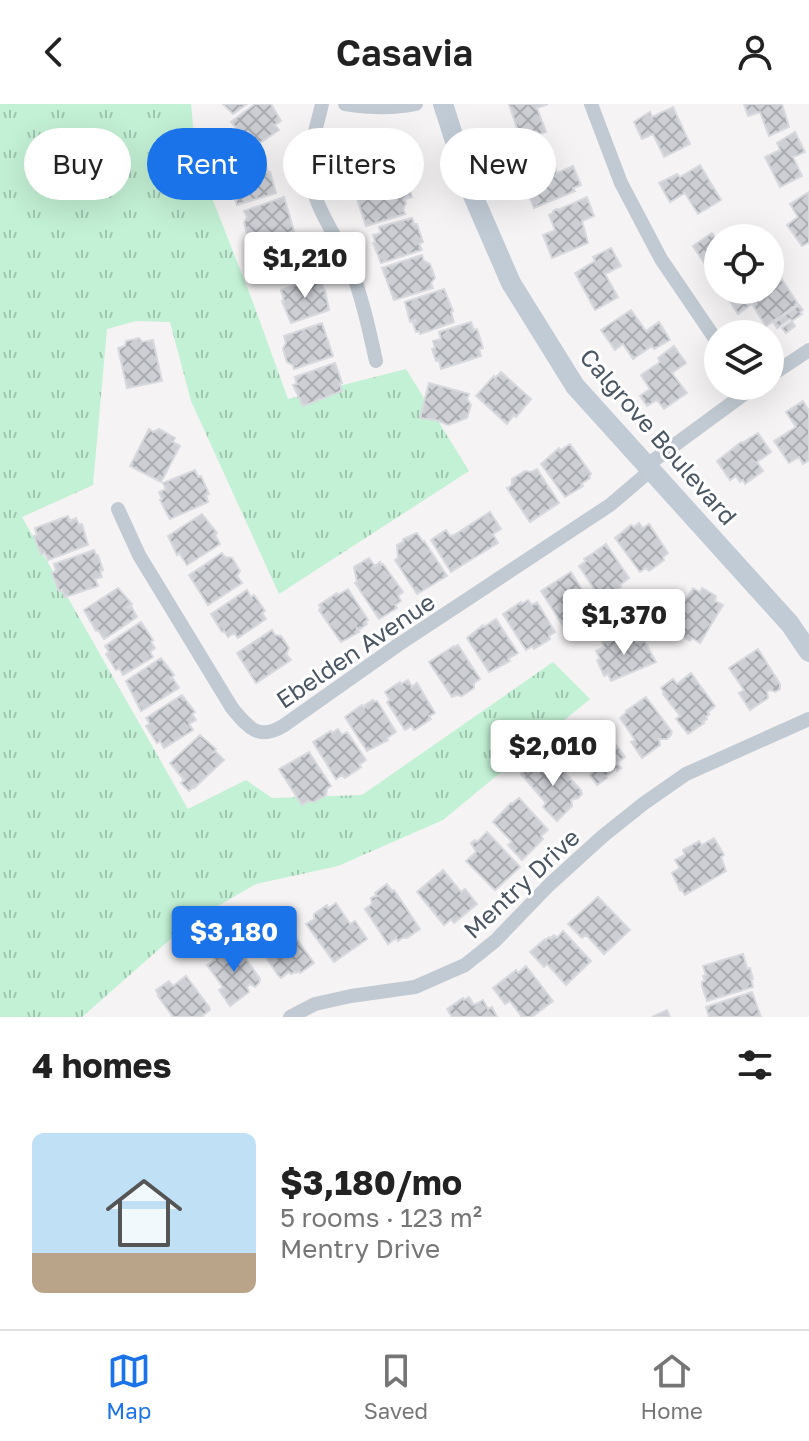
<!DOCTYPE html>
<meta charset="utf-8">
<style>
body{margin:0;font-family:"Golos Text",sans-serif;background:#f2f2f2;color:#222;height:100vh;display:flex;flex-direction:column;font-size:30px;white-space:nowrap}
*{box-sizing:border-box;margin:0}
p{font-size:26px;color:#767676}
.icon{flex:none;width:44px;height:44px;fill:none;stroke:currentColor;stroke-width:2;stroke-linecap:round;stroke-linejoin:round}
.map{position:relative;height:913px;overflow:hidden}
.panel{display:flex;flex-direction:column;background:#fff;flex:1}
.panel>*{flex:none}
.top-card{position:absolute;left:24px;top:24px;width:762px;height:72px;display:flex;gap:16px}
.fabs{position:absolute;left:704px;top:120px;display:grid;gap:16px}
.fabs a{display:grid;place-items:center;width:80px;height:80px;border-radius:50%;background:#fff;box-shadow:0 8px 32px #0002;font-size:40px}
.price{position:absolute;translate:-50% -68px;padding:0 18px;border-radius:8px;background:#fff;color:#222;font-size:26px;line-height:52px;filter:drop-shadow(0 2px 4px #0008)}
.price::after{content:'';position:absolute;left:50%;top:48px;width:24px;height:18px;margin-left:-12px;background:inherit;clip-path:polygon(0 0,100% 0,50% 100%)}
.price.active{background:#1a73e8;color:#fff}
ul{padding:0;list-style:none}
li{display:flex;align-items:center;gap:24px;height:200px;padding:0 32px}
li+li{border-top:2px solid #e0e0e0}
li span{display:grid;place-items:center;flex:none;width:224px;height:160px;border-radius:12px;color:#555}
li>.icon{margin-inline-start:auto}
span .icon{width:96px;height:96px;fill:#fffc;stroke-width:1}
li b{font-size:34px}
h2{display:flex;justify-content:space-between;align-items:center;height:96px;padding:0 32px;font-size:34px}
.chip{padding:0 28px;border-radius:36px;background:#fff;box-shadow:0 8px 32px #0002;font-size:28px;line-height:72px}
.chip.active{background:#1a73e8;color:#fff}
header{display:flex;justify-content:space-between;align-items:center;height:104px;padding:0 32px;background:#fff;font-size:36px;font-weight:600}
.menu{display:flex;justify-content:space-around;align-items:center;height:112px;border-top:2px solid #e0e0e0;background:#fff;font-size:22px;color:#767676}
.menu a{display:grid;justify-items:center;gap:4px}
.menu .active{color:#1a73e8}
.map>svg:first-child{display:block}
.grass{fill:url(#grass-tufts)}
.building{fill:url(#building-cross-hatch);stroke:#d7d9de;stroke-width:2}
.lines{fill:none;stroke-linecap:round;stroke-linejoin:round}
.street{stroke:#c1cad2;stroke-width:14}
.secondary{stroke:#c1cbd6;stroke-width:20}
.labels{text-anchor:middle;dominant-baseline:central;stroke-width:6;stroke-linejoin:round;paint-order:stroke}
.street-label{font-size:24px;fill:#4a5661;stroke:#fff}
</style>
<header><svg class="icon" aria-label="back" viewBox="0 0 24 24"><path d="M15 5l-7 7 7 7"/></svg>Casavia<svg class="icon" aria-label="person" viewBox="0 0 24 24"><circle cx="12" cy="8" r="4"/><path d="M4 21q1-7 8-7t8 7"/></svg></header>
<div class="map">
<svg width="809" height="913" viewBox="0 0 809 913">
<defs>
<pattern id="grass-tufts" width="24" height="20" patternUnits="userSpaceOnUse" patternTransform="scale(2)"><rect width="24" height="20" fill="#c3f1d5"/><path d="M3 7l-1-3M5 7V3M7 7l1-3M15 17l-1-3M17 17v-4M19 17l1-3" fill="none" stroke="#a0c6b0"/></pattern>
<pattern id="building-cross-hatch" width="8" height="8" patternUnits="userSpaceOnUse" patternTransform="scale(2)"><rect width="8" height="8" fill="#cdcfd5"/><path d="M0 0l8 8M0 8l8-8" fill="none" stroke="#a8abb0"/></pattern>
</defs>
<rect width="100%" height="100%" fill="#f5f3f3"/>
<path class="grass" d="M0 0H191L196 53 254 201 288 295 406 265 469 367 279 490 191 297 170 218 136 217 107 225 93 381 22 413 188 705 246 676 272 694 362 691 553 558 590 595 443 716 338 762 256 780 190 818 82 913H0Z"/>
<path class="building" d="M223 0H247L233 10Z
M255 0H271L281 17 275 21 279 26 251 45 246 40 244 42 233 27 236 24 231 18Z
M509 0H548L537 4 546 28 516 38 512 26 517 24Z
M744 0H782L789 23 769 32 760 8 748 12Z
M673 3 690 40 664 53 653 30 642 35 634 18 650 8 652 13Z
M795 28 805 48 793 53 802 72 780 83 765 53 780 46 777 39Z
M376 41 379 51H382L388 74 349 86 341 67 343 66 339 53Z
M534 41 537 49 547 45 557 69 573 62 581 81 573 84 575 87 534 104 515 58 523 55 519 47Z
M261 57 262 59 265 58 268 68 266 69 270 68 276 89 237 101 234 93 232 94 227 80 230 79 226 68Z
M700 61 721 96 698 110 685 89 670 98 659 79 677 70 680 73Z
M394 77 396 83 403 88 410 86 412 93 405 95 406 99 403 105 405 110 366 122 355 89Z
M809 88V138L802 142 787 121 798 113 790 100Z
M284 93 294 127 255 140 254 136 248 133 244 119 247 113 244 107Z
M587 93 594 112 582 117 588 139 552 154 543 131 555 126 549 111 553 109V107L557 105 558 106Z
M412 114 414 120H417L423 138 419 140 422 146 381 159 373 139 375 138 373 131 381 129 379 123Z
M712 129 718 137V180L693 142Z
M296 135 298 141 304 139 306 146 309 145 315 165 275 179 272 172 268 173 262 155 265 154 263 147Z
M611 144 621 162 605 170 618 193 595 206 575 169 595 157 593 153Z
M422 151 424 157 430 160 435 174 431 179 433 184 394 196 382 164Z
M779 171 798 200 766 222 752 200 738 210 727 193 734 186H770V178Z
M319 173 324 185 320 187 325 186 329 206 291 219 282 197H284L281 186Z
M444 185 453 207 451 208 454 218 420 230 419 227 416 228 413 219 416 218 415 216 410 218 405 198Z
M799 201 803 206 800 208 802 210 792 217 795 222 786 229 782 224 792 217 790 215 777 224 774 219Z
M631 206 646 227 659 218 670 236 654 245 652 242 633 255 623 240 615 246 601 226Z
M471 218 474 226 477 225 483 244 479 245 481 252 441 265 439 256 436 257 432 245 435 244 433 237 441 235 439 228Z
M322 219 333 252 294 265 293 261 287 258 283 245 286 239 284 232Z
M139 234 142 238 153 236 162 277 127 284 118 244 125 242 126 237Z
M674 242 686 259 672 269 687 289 664 305 657 296 647 302 640 292 650 285 641 271 660 258 658 254Z
M335 259 342 279 340 280 342 287 303 302 293 281 297 280 295 273Z
M501 268 531 295 516 313 514 311 507 320 476 292 494 272 495 274Z
M429 279 469 290 467 295 471 301 467 314 448 321 436 316 420 314Z
M803 297 809 307V356L803 360 799 353 789 359 774 337 796 323 786 308Z
M149 325 153 328 159 325 175 334 173 338 180 342 161 378 130 362Z
M758 329 771 348 757 358 763 367 745 380 743 376 740 378 736 372 730 376 717 357 741 338 742 339Z
M570 340 591 370 589 372 590 374 581 380 583 382 565 393 541 360 559 344 561 346Z
M537 365 559 399 530 418 507 384 512 381V375L525 367 531 368Z
M195 366 198 373 201 372 209 390 206 391 208 398 170 415 160 396 162 395 159 388 166 385 163 379Z
M490 408 501 425 493 430 498 439 451 468 431 436 446 426 450 432 454 431Z
M202 410 217 429 215 431 220 440 187 461 179 449 177 451 168 432Z
M68 412 70 417 76 414 79 421 82 420 88 441 48 456 45 449 41 450 34 432 37 431 35 424Z
M639 419 643 424 649 420 668 449 663 453 664 456 649 467 646 464 640 468 615 434 631 421 634 423Z
M417 429 423 438 424 437 447 472 417 490 395 456 398 454 397 441 404 437 403 435Z
M606 440 629 474 620 481 621 483 601 495 579 462 586 457 584 455 595 448 599 452 596 447Z
M94 446 96 451H98L103 466 100 467 102 473 95 475 98 482 65 493 62 486 59 487 52 469 56 467 54 460Z
M222 449 225 453 232 454 240 467 237 472 242 479 208 501 189 471Z
M369 454 375 462 380 458 381 461 383 460 403 488 398 492 401 497 395 501 397 504 379 515 355 479 357 478 354 463Z
M571 468 592 502 585 507 586 513 574 521 568 519 563 522 541 487Z
M118 484 132 500 127 504 131 502 137 513 104 535 98 526 96 527 84 506Z
M693 484 700 488 702 484 716 492 715 497 723 501 700 539 692 534 690 537 663 521 671 508 676 511Z
M348 485 368 516 365 518 367 520 359 526 356 523 359 528 341 538 319 506 321 504 319 501 337 489 338 491Z
M247 486 251 493 254 491 265 507 262 509 266 515 238 534 234 529 228 533 224 527 222 528 211 510Z
M528 496 532 501 537 498 555 528 549 532 550 535 534 545 532 542 526 546 503 510 521 498 522 500Z
M496 515 518 549 508 555 510 557 489 568 467 534 483 521 484 523Z
M141 518 153 536 151 538 155 544 150 548 153 553 123 571 119 564 116 566 106 550 109 548 105 542Z
M272 526 275 531 281 532 289 544 286 550 291 556 256 579 237 549Z
M632 530 636 539 644 536 656 558 611 577 608 570 604 572 597 556 600 555 596 547 604 543 602 538 619 531 621 535Z
M458 541 480 575 474 579V584L462 592 456 591 452 593 429 558 454 542 455 543Z
M758 545 780 580V585L775 588 770 586 767 588 768 594 750 606 739 589 744 586 729 564Z
M161 554 174 571 170 575 172 573 179 584 141 607 126 577Z
M691 569 715 602 708 608 709 610 706 613 707 615 703 618 704 619 688 630 676 615 680 612 663 590 664 589 661 584 673 575 677 580Z
M408 576 412 583 417 579 435 609 429 612 431 615 414 626 412 622 405 626 387 598 390 596 385 588 400 578 401 580Z
M182 591 195 608 192 610 196 616 189 620 193 626 164 644 160 637 157 639 146 622 150 620 146 614Z
M646 593 672 628 671 631 667 635H659L660 641 642 654 631 638 635 636 620 614 627 608 626 607Z
M373 596 374 598 377 597 396 628 387 634 388 636 367 647 345 613 362 601 364 604 365 601Z
M601 620 625 653 617 659 621 664 617 667 616 665 606 672 607 674 597 681 590 671 593 668 573 641Z
M338 625 342 631 347 628 366 656 359 661 361 663 345 674 342 671 336 675 313 638 331 627 332 629Z
M200 631 216 645 212 650 215 647 224 656 194 684 193 683 189 687 181 679 184 676 170 659Z
M309 648 331 682 327 684 326 691 314 698 308 697 302 701 279 665Z
M553 656 581 686 582 690 578 694 571 696 572 702 557 717 543 703 546 699 521 670 531 661 539 668Z
M519 694 548 726 541 732 543 735 522 756 508 741 512 738 493 718 511 699 512 700Z
M487 728 520 763 495 786 466 757 476 748 471 739 475 736 477 738Z
M714 734 724 751 721 753 726 767 685 791 681 785 680 786 672 769 680 764 675 756 685 751 683 746 699 737 702 741Z
M443 766 461 788 465 785 477 800 454 819 451 815 444 821 417 788Z
M387 780 392 787 394 786 420 825 407 834H402L398 837 396 834 388 840 365 805 372 800 371 794 375 792H377L375 789Z
M598 793 630 826 604 850 586 831 582 834 568 820Z
M336 799 350 820 355 817 367 835 334 858 306 820 314 815V810L327 801 329 804Z
M262 818 269 828 278 821 280 824 286 820 314 859 300 869 299 867 296 869 295 868 291 870 289 868 281 874 278 871 257 840 261 838 252 825Z
M563 827 591 857 566 881 547 860 544 863 530 848 545 835 546 836 549 833 551 834 554 831 557 834Z
M236 840 260 875 259 879 255 883 250 880 247 883 249 888 230 902 219 886 223 883 207 861 215 856 214 854Z
M743 850 747 864H750L753 875H751L753 883 707 897 702 882V878L705 877 703 872 706 871 703 862Z
M526 862 553 897 532 913H522L510 897 505 900 493 884 516 866 518 869Z
M186 872 209 903 210 906 202 912 203 913H173L158 892H159L156 886 169 877 173 882Z
M752 888 761 913H709L706 903Z
M469 893 474 901 483 896 488 905 492 903 497 913H452L447 905 463 894 464 896Z
M667 906 670 913H652Z"/>
<g class="lines">
<path class="street" d="M322 0C317 22 309 44 310 66 311 100 337 132 350 162 362 193 369 225 376 257
M345 0C370 4 392 5 416 0
M591 0 621 79 661 155 718 239
M770 272 809 246
M646 362 755 282
M118 405 139 451 232 604C248 623 258 637 283 622L398 541 610 401 651 366
M290 913 315 900 351 892 415 883 465 861 495 837 549 781 603 732 643 700 686 670 809 615"/>
<path class="secondary" d="M443 0 471 87 511 179 575 282 790 520 809 548"/>
</g>
<g class="labels">
<g class="street-label">
<text transform="translate(659 332) rotate(49)">Calgrove Boulevard</text>
<text transform="translate(355 546) rotate(-34)">Ebelden Avenue</text>
<text transform="translate(521 779) rotate(-43)">Mentry Drive</text>
</g>
</g>
</svg>
<div class="fabs">
<a><svg class="icon" aria-label="locate" viewBox="0 0 24 24"><circle cx="12" cy="12" r="6"/><path d="M12 2v4M12 18v4M2 12h4M18 12h4"/></svg></a>
<a><svg class="icon" aria-label="layers" viewBox="0 0 24 24"><path d="M12 4l9 5-9 5-9-5zM3 14l9 5 9-5"/></svg></a>
</div>
<b class="price" style="left:305px;top:196px">$1,210</b>
<b class="price" style="left:624px;top:553px">$1,370</b>
<b class="price" style="left:553px;top:684px">$2,010</b>
<b class="price active" style="left:234px;top:870px">$3,180</b>
<div class="top-card">
<a class="chip">Buy</a>
<a class="chip active">Rent</a>
<a class="chip">Filters</a>
<a class="chip">New</a>
</div>
</div>
<section class="panel">
<h2>4 homes<svg class="icon" aria-label="filters" viewBox="0 0 24 24"><path d="M4 7h16M4 17h16"/><circle cx="9" cy="7" r="2"/><circle cx="15" cy="17" r="2"/></svg></h2>
<ul>
<li><span style="background:linear-gradient(#bfe0f5 75%,#b9a48a 0)"><svg class="icon" aria-label="home" viewBox="0 0 24 24"><path d="M3 11l9-7 9 7M6 9v11h12V9"/></svg></span><div><b>$3,180/mo</b><p>5 rooms · 123 m²</p><p>Mentry Drive</p></div></li>
</ul>
</section>
<nav class="menu">
<a class="active"><svg class="icon" aria-label="map" viewBox="0 0 24 24"><path d="M3 6l6-2 6 2 6-2v14l-6 2-6-2-6 2zM9 4v14M15 6v14"/></svg>Map</a>
<a><svg class="icon" aria-label="saved" viewBox="0 0 24 24"><path d="M7 4h10v16l-5-4-5 4z"/></svg>Saved</a>
<a><svg class="icon" aria-label="home" viewBox="0 0 24 24"><path d="M3 11l9-7 9 7M6 9v11h12V9"/></svg>Home</a>
</nav>
